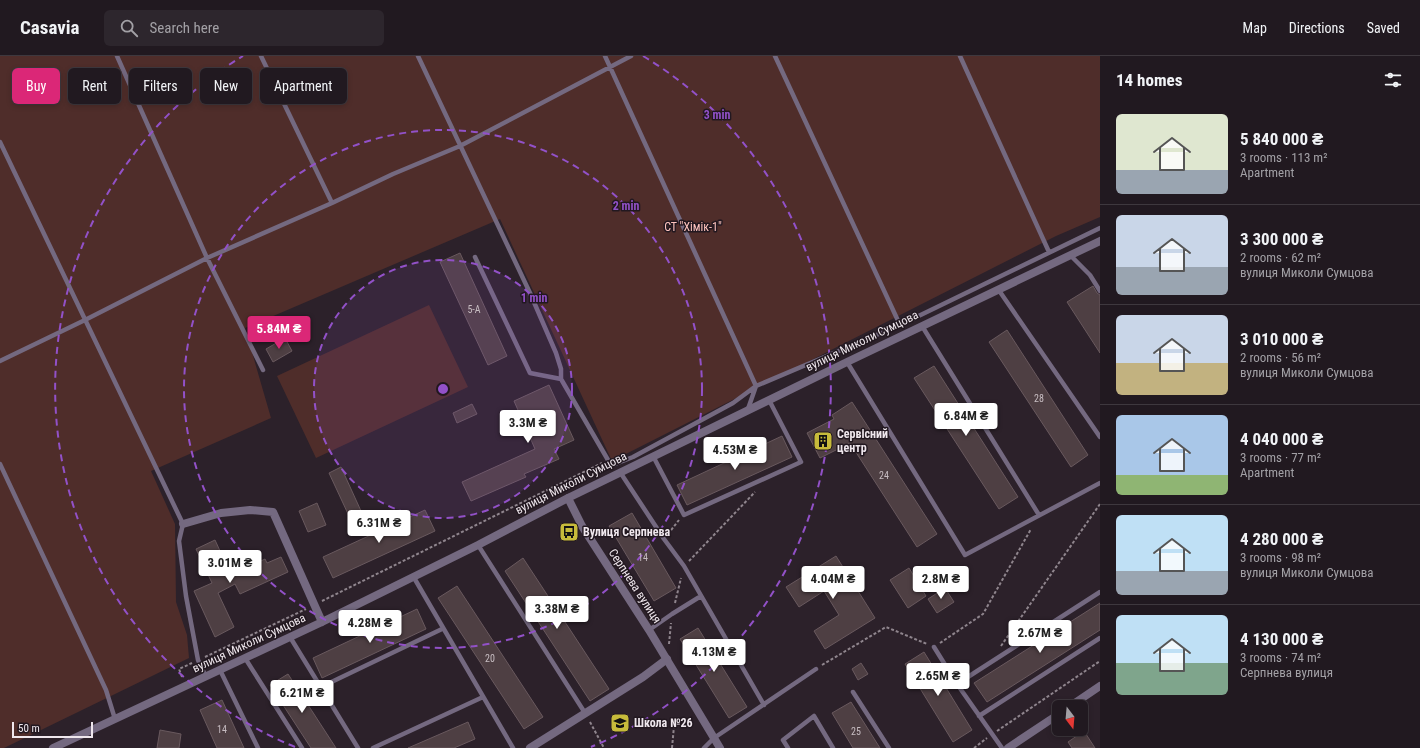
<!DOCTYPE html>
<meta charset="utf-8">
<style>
body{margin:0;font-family:"Roboto Condensed",sans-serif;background:#2d262d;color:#f1f3f6;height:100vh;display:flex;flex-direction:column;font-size:15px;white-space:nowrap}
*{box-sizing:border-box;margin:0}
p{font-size:13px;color:#a2a0a5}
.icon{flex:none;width:22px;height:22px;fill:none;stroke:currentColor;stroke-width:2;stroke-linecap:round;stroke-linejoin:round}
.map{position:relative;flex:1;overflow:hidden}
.details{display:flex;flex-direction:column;background:#211920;width:320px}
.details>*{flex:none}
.hud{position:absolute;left:12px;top:12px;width:380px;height:36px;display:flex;gap:8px}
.needle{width:26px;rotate:164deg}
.controls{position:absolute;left:1052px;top:644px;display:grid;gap:8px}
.controls a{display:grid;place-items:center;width:36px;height:36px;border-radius:6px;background:#211920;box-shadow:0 2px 6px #0003,0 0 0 1px #3e383e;font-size:20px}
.scale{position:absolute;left:12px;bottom:10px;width:81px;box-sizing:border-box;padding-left:4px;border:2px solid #efe7ed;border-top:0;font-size:11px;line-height:14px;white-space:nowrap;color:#efe7ed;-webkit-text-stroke:3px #221820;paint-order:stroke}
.price{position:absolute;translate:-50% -34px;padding:0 9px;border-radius:4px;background:#fff;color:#222;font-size:13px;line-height:26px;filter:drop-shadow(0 1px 2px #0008)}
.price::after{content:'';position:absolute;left:50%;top:24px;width:12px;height:9px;margin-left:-6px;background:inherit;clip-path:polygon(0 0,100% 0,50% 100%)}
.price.current{background:#db2777;color:#fff}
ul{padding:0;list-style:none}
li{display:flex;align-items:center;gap:12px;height:100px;padding:0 16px}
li+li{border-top:1px solid #3e383e}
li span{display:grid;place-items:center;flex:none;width:112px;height:80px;border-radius:6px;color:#555}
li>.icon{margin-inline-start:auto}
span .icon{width:48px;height:48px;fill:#fffc;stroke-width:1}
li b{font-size:17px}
h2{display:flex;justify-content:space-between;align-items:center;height:48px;padding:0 16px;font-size:17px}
.tag{padding:0 14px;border-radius:6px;background:#211920;box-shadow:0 2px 6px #0003,0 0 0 1px #3e383e;font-size:14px;line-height:36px}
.tag.current{background:#db2777;color:#fff}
header{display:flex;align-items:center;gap:24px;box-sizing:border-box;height:56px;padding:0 20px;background:#211920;border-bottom:1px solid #3e383e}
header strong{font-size:19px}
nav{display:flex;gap:22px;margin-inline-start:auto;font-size:14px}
.search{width:280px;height:36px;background:#2d262d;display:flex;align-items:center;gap:10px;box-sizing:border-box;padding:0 14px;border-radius:6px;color:#a2a0a5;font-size:15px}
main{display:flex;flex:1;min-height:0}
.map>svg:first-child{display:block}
.green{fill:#4f2d2a}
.building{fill:#4e3f43;stroke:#69595e}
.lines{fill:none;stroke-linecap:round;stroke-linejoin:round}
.path{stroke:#8f858d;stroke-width:2;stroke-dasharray:3 2;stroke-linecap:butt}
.service{stroke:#746980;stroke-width:4.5}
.minor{stroke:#746980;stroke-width:8}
.tertiary{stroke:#746980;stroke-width:8}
.ring{fill:none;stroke:#9251c8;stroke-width:2;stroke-dasharray:7 5}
.labels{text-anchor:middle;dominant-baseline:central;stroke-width:3;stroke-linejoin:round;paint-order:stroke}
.number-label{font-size:10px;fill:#c7bdc2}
.park-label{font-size:12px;fill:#fec4bf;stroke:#221820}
.street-label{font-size:12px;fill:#efe7ed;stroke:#221820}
.poi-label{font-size:12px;font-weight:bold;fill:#efe7ed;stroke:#221820;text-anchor:start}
.centre{fill:#9251c8;stroke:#221820;stroke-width:2}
.ring-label{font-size:12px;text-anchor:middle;font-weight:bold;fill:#9251c8;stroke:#221820;stroke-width:3;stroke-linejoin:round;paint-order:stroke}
</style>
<header>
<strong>Casavia</strong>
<div class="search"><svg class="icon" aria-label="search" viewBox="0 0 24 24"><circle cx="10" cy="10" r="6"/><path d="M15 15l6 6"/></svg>Search here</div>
<nav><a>Map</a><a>Directions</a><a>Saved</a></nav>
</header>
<main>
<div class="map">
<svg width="1100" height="692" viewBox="0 0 1100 692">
<rect width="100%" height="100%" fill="#2c212a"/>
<path class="green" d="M0 0H1100V161L1056 180 612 405 500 163 245 272 271 362 151 415 175 468 176 546 187 579 189 602 4 692H0Z
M429 249 468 331 316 402 277 320Z"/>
<path class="building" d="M460 197 507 300 488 309 440 206Z
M1093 230 1097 237 1100 239V297L1067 246Z
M1007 274 1088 399 1071 411 989 286Z
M285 282 292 295 273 306 266 293Z
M934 310 1018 441 999 453 914 322Z
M549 329 574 384 554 393 559 403 524 418 526 421 471 445 462 426 535 393 514 345Z
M852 346 937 478 917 491 850 387 820 402 807 377 834 363 832 359Z
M472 348 477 358 457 367 453 357Z
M782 380 792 401 687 449 677 429Z
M341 411 361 455 349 460 329 417Z
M317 447 326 469 308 476 299 455Z
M425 454 435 475 333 522 323 501Z
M632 457 676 532 654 545 609 470Z
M215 484 231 519 265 503 267 507 281 501 288 516 240 538 235 528 218 537 234 571 215 581 194 535 212 527 196 493Z
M836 500 875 562 825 593 814 575 839 559 824 535 799 551 786 531Z
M523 502 609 633 590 645 505 515Z
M909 512 926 540 908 552 890 524Z
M457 530 543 661 524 673 438 542Z
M945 532 954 546 937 557 928 543Z
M1100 547V574L987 646 974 627Z
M417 553 426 573 322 622 313 602Z
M698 572 747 651 729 662 680 583Z
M924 596 972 674 953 686 905 608Z
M861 607 868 618 858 624 852 613Z
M288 618 336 692H311L270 629Z
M222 644 244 692H217L200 654Z
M851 646 880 692H853L832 657Z
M468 666 475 683 454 692H408Z
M160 674 181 678 179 692H157Z
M1084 675 1095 692H1072L1068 686Z"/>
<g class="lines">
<path class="path" d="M569 476 575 473
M668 478 679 464
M689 505 755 436
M322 545 602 407
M675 547 681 522
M940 587 983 558 1031 473
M669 588 671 567
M1001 590 1100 448
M205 601 306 553
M822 609 886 571 927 588
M182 621 179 613 192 607
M590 666 604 692
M997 675 1100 605
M672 692 674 670
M974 692 987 682"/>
<path class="service" d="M117 0 207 202 263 314
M261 0 332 147 393 118 460 90 631 0
M418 0 530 237 556 297 561 313V323L608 404 610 410 633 401 733 347 756 330 605 0
M775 0 900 269
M960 0 1049 196
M0 86 183 468 179 485 186 540 198 604 206 621
M1070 199 1090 219 1100 235
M475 201 530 317 561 323
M998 233 1100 381
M922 270 1039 459
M0 305 85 264 207 202 332 147
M847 306 965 499 1100 427
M748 353 756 330 900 269 1100 172
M653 400 684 459 801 406 769 344
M0 408 106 634 115 663
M620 416 664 483 684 510 764 649
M478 489 585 657
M413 520 513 692
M649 574 672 558 701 540
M290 581 358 692
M934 591 957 628 1002 692
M245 602 302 692
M220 614 258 692
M957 628 1100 536
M321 631 442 573
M853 636 889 692
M979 660 1100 582
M373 692 483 641
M704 692 714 682 816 613
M788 692 783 684 814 660 833 692"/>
<path class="minor" d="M183 468 221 457 250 454 273 456 322 566
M53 692 322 566 478 489 568 442
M530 692 643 621 667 603"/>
<path class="tertiary" d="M1069 651 1100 630
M720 692 649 574 582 470 568 442 847 306 1100 185
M1008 692 1059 658"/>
</g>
<circle cx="443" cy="333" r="129" fill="#9251c8" fill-opacity=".12"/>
<g class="ring">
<circle cx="443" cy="333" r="129"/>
<circle cx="443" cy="333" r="259"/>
<path d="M295 691A388 388 0 0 1 243 0M643 0A388 388 0 0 1 591 691"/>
</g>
<defs>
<g id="building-square" transform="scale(1)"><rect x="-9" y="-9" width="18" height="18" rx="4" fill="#c7bb3b" stroke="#221820"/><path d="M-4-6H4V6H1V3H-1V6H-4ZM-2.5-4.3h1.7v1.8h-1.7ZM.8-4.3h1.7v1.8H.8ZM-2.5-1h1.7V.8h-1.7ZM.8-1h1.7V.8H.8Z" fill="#111"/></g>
<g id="bus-square" transform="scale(1)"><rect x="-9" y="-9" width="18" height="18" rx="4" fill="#c7bb3b" stroke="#221820"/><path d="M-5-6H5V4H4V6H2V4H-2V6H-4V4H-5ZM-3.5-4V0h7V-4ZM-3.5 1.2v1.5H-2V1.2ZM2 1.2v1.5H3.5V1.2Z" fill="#111"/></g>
<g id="school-square" transform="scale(1)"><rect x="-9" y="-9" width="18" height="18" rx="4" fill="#c7bb3b" stroke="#221820"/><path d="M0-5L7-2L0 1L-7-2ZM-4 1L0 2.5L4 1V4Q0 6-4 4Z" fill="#111"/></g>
</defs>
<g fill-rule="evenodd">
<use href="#building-square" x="823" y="385"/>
<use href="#bus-square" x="569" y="476"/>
<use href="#school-square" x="620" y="667"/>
</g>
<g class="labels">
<g class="number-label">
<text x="474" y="253">5-А</text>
<text x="1039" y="342">28</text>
<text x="884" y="419">24</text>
<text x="643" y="501">14</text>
<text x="490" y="602">20</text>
<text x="222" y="673">14</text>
<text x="856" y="675">25</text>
</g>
<g class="park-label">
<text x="693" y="171">СТ "Хімік-1"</text>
</g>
<g class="street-label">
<text transform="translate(862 285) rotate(-26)">вулиця Миколи Сумцова</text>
<text transform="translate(571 427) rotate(-27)">вулиця Миколи Сумцова</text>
<text transform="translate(635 530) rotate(57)">Серпнева вулиця</text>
<text transform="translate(249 587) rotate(-25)">вулиця Миколи Сумцова</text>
</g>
<g class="poi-label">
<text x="837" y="378">Сервісний<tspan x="837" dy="14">центр</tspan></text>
<text x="583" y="476">Вулиця Серпнева</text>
<text x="634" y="667">Школа №26</text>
</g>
</g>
<circle cx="443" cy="333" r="6" class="centre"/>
<g class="ring-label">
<text x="717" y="63">3 min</text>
<text x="626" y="154">2 min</text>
<text x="534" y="246">1 min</text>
</g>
</svg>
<div class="controls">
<a><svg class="needle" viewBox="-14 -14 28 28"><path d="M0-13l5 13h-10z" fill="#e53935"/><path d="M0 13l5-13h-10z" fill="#a2a0a5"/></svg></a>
</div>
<div class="scale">50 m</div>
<b class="price current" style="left:279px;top:294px">5.84M ₴</b>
<b class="price" style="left:966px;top:381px">6.84M ₴</b>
<b class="price" style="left:528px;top:388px">3.3M ₴</b>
<b class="price" style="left:735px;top:415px">4.53M ₴</b>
<b class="price" style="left:379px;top:488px">6.31M ₴</b>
<b class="price" style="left:230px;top:528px">3.01M ₴</b>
<b class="price" style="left:833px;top:544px">4.04M ₴</b>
<b class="price" style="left:941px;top:544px">2.8M ₴</b>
<b class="price" style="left:557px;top:574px">3.38M ₴</b>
<b class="price" style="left:370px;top:588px">4.28M ₴</b>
<b class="price" style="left:1040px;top:598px">2.67M ₴</b>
<b class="price" style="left:714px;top:617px">4.13M ₴</b>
<b class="price" style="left:938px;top:641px">2.65M ₴</b>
<b class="price" style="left:302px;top:658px">6.21M ₴</b>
<div class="hud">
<a class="tag current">Buy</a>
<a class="tag">Rent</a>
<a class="tag">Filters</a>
<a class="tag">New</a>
<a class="tag">Apartment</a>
</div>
</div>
<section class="details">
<h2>14 homes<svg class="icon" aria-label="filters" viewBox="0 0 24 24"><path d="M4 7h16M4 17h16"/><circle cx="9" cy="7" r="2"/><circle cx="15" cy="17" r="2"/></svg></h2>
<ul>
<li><span style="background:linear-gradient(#dfe7d0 70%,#9aa5b1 0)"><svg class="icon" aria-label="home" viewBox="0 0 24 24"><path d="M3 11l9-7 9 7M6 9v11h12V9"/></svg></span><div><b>5 840 000 ₴</b><p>3 rooms · 113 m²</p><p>Apartment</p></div></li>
<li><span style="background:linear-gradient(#c9d6e8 65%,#9aa5b1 0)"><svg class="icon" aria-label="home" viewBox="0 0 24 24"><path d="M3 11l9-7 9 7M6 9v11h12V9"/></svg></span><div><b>3 300 000 ₴</b><p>2 rooms · 62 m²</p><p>вулиця Миколи Сумцова</p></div></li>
<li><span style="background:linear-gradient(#c9d6e8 60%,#c2b280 0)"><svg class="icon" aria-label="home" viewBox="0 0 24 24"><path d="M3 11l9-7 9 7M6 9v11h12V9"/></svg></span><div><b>3 010 000 ₴</b><p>2 rooms · 56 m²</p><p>вулиця Миколи Сумцова</p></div></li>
<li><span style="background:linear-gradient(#a9c7e8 75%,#8fb573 0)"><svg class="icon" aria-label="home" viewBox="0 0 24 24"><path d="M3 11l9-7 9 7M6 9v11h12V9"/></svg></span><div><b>4 040 000 ₴</b><p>3 rooms · 77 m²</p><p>Apartment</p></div></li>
<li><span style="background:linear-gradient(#bfe0f5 70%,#9aa5b1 0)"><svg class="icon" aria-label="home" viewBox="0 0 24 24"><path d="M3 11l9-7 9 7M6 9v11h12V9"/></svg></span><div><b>4 280 000 ₴</b><p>3 rooms · 98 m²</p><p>вулиця Миколи Сумцова</p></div></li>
<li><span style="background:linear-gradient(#bfe0f5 60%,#7fa58c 0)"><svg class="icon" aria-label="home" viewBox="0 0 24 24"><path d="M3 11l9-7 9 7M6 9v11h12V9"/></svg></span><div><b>4 130 000 ₴</b><p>3 rooms · 74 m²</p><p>Серпнева вулиця</p></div></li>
</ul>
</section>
</main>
